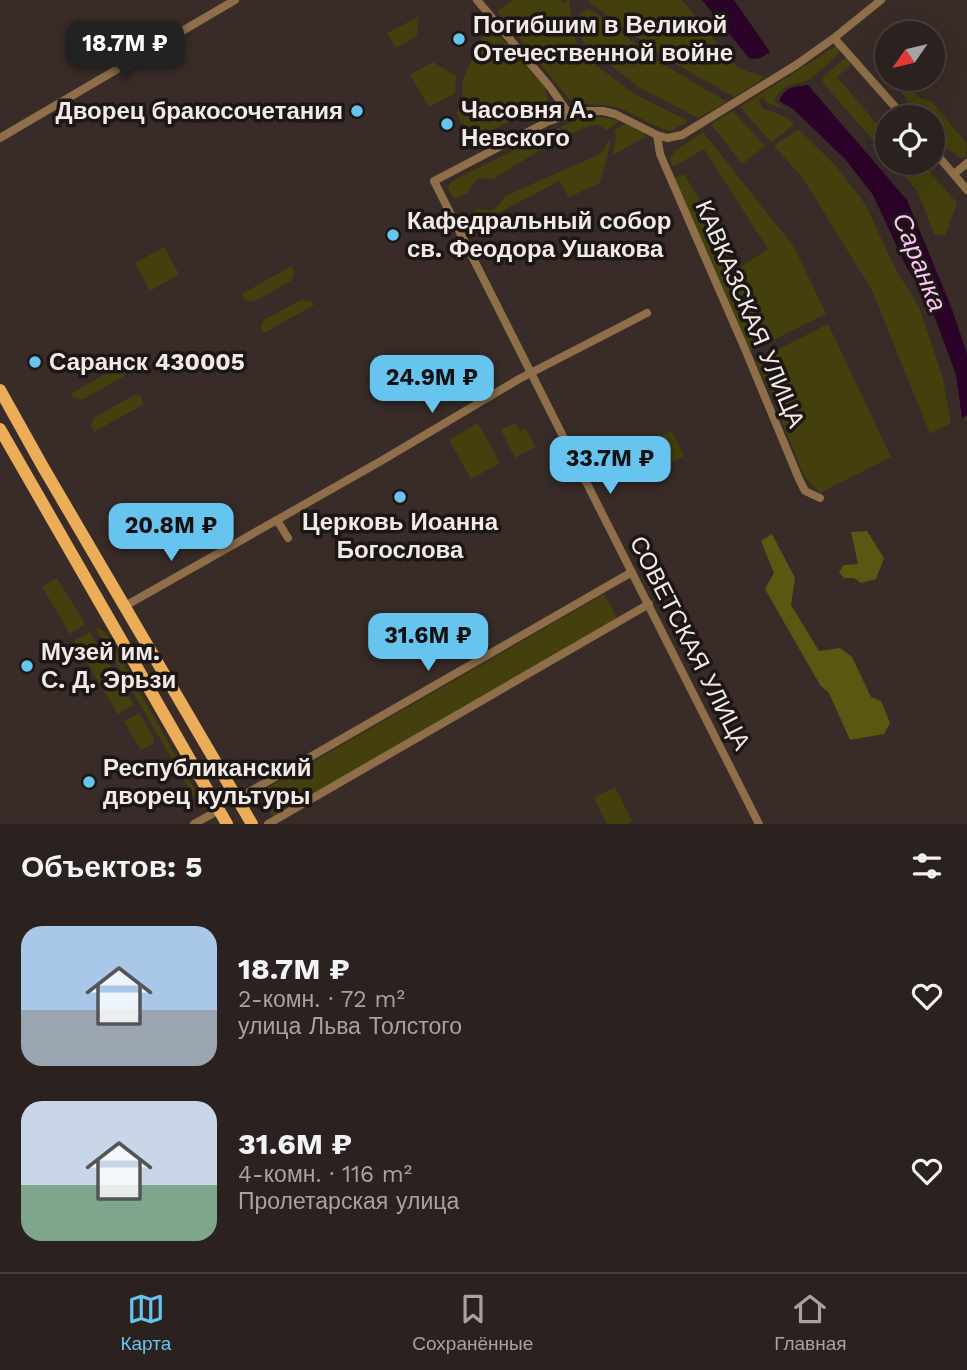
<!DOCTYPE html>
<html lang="ru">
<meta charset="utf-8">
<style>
body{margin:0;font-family:"Work Sans",sans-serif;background:#372e2b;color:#f1f3f6;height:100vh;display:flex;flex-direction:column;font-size:26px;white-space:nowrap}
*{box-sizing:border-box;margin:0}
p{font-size:23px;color:#a6a3a4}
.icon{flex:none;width:38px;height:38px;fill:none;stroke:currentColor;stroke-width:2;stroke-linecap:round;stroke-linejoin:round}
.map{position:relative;height:824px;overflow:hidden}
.panel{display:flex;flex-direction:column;background:#2b211e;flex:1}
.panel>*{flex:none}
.needle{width:46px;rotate:236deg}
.tools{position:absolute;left:875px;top:21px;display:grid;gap:14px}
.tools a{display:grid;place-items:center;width:70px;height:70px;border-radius:50%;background:#2b211e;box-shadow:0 7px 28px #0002,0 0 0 2px #473e3c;font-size:35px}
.price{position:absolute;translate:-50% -60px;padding:0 16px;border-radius:14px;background:#66c4ef;color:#111;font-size:23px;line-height:46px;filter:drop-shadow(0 2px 4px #0008)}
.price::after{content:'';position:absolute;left:50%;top:42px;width:21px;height:16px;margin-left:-10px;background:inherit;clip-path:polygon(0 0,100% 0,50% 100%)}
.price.current{background:#222;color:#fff}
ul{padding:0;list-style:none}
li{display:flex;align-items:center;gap:21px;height:175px;padding:0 21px}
li span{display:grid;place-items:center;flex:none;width:196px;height:140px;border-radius:21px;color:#555}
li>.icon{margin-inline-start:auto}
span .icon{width:84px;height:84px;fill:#fffc;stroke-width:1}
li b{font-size:30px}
h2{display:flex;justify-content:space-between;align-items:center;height:84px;padding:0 21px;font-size:30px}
.tabs{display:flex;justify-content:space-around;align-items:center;height:98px;border-top:2px solid #473e3c;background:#2b211e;font-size:19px;color:#a6a3a4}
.tabs a{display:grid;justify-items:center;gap:4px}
.tabs .current{color:#66c4ef}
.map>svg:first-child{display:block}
.green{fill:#43400d}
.forest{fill:#5b5712}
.water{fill:#2b0228}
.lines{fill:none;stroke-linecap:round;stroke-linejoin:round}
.minor{stroke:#8e6f49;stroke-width:8}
.primary{stroke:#ecad59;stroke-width:12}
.poi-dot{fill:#66c4ef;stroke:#1c1614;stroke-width:2.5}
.labels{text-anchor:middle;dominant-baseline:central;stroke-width:7;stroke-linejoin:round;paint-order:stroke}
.poi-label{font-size:24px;font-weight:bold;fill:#f2eae7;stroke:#1c1614;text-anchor:start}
.street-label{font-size:24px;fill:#f2eae7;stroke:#1c1614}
.water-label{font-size:26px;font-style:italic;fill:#ffc4f7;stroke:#1c1614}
</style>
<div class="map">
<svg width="967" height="824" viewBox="0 0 967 824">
<rect width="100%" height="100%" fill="#392c28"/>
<path class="green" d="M513 0H561L564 3 569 0 573 33 579 49 590 61 636 95 688 121 671 131C653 127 637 115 619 108 603 102 583 108 569 99L497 11Z
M589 0H682L735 65 740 69 765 77 734 97 662 56 588 1Z
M588 9 596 13 658 61 727 102 698 118 640 88 587 47C579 37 576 25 580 13Z
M418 17 417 36 396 48 387 33Z
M490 25 545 88 548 101 480 137 476 134 462 143 457 134 466 128 463 123 461 124 460 119 457 113 462 98 463 79 486 28Z
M836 46 839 50 837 55C829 62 820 72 811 78 795 88 785 79 774 101L787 110 767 103 763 97 759 100 762 108 786 117 794 125 771 142 740 107Z
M845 58 849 61 851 65 837 77 887 136V156L823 83V77Z
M433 62 456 76 455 93 429 107 410 75Z
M905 86 920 98 932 102 967 144 966 157 961 158C942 146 933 141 933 117H921L900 91Z
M733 111 765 146 742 164 711 124Z
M591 116 602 117 619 121 606 130C602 127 602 125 597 125 580 124 511 168 493 179 476 177 476 178 468 193L454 199 448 189 451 182 460 177 573 121Z
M626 124 643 133 645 137 613 155 616 136 614 130Z
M798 129 837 167 865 204 896 270 919 307 942 375 951 423 930 434 872 290 802 177 774 146Z
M703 132 794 247 826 314 750 351 674 178 684 174 739 268 768 249 704 149 673 167 670 158 675 151Z
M611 141 600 183 569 197 559 181 474 226 470 227 466 225 462 218 479 209 490 211 496 208 505 196 598 155 604 150 608 142Z
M893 163H911L920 173 926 167 957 203 945 236 934 234 918 192Z
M164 247 179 274 150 291 135 263Z
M291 266 295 271 292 280 254 302 245 300 242 294Z
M301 300 311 301 314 305 264 333 261 328 263 320Z
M828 324 891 457 820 493 804 476 768 386 755 361Z
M122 364 125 368 124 376 84 399 73 398 71 394Z
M134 395 141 397 144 404 94 432 91 425 95 417Z
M478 423 500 463 471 479 449 440Z
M515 423 520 431 526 428 535 447 515 458 501 430Z
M672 431 684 456 629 484 616 456Z
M57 578 85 624 70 634 42 587Z
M604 594 617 618 273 817 259 793Z
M99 628 107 634 202 802 198 804 96 629Z
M90 632 134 705 118 714 74 641Z
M139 713 154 738 153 744 141 750 124 722Z
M615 787 632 821 627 824H607L594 798Z"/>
<path class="forest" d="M867 531 884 558 876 579 861 583 854 578H844L839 572 844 565 858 564 851 532Z
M772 534 795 578 791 605 819 651 840 648 852 657 871 697 881 701 890 723 884 734 850 740 829 693 820 685 765 589 774 573 761 541Z"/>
<path class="water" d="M702 0H734L770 52C763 57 757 61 749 58Z
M808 85 907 200 952 309 967 354V415L962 418 956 375 930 304 906 266 873 195 845 159 793 109 779 101C786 86 793 87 808 85Z"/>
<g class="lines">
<path class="minor" d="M477 0 550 87 569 114
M834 38 904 117
M657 135 660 154 745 349 799 479 805 491 820 498
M0 138 235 0
M933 150 967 190
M954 174 967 163
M277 520 288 538
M125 606 381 461 519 379 647 313
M237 799 632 572
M194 824 219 810
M268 824 649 604
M759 824 434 181 547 122 569 114 581 111H603L615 114 657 135 667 138 682 135 796 65 834 38 881 0"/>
<path class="primary" d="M0 390 43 467 252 824
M0 429 227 824"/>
</g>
<g class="poi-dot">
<circle cx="459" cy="39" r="7"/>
<circle cx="357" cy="111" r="7"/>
<circle cx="447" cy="124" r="7"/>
<circle cx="393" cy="235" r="7"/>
<circle cx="35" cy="362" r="7"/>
<circle cx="400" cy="497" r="7"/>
<circle cx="27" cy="666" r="7"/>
<circle cx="89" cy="782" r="7"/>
</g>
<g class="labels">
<g class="poi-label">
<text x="473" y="25">Погибшим в Великой<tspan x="473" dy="28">Отечественной войне</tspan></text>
<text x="461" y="110">Часовня А.<tspan x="461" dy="28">Невского</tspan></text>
<text x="343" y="111" text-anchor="end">Дворец бракосочетания</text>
<text x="407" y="221">Кафедральный собор<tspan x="407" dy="28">св. Феодора Ушакова</tspan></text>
<text x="49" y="362">Саранск 430005</text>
<text x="400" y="522" text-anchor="middle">Церковь Иоанна<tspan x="400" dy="28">Богослова</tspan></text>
<text x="41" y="652">Музей им.<tspan x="41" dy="28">С. Д. Эрьзи</tspan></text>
<text x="103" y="768">Республиканский<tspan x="103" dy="28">дворец культуры</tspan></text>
</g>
<g class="street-label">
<text transform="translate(750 314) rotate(67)">КАВКАЗСКАЯ УЛИЦА</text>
<text transform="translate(690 643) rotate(63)">СОВЕТСКАЯ УЛИЦА</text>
</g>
<g class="water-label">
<text transform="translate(920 262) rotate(68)">Саранка</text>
</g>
</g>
</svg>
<div class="tools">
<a><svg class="needle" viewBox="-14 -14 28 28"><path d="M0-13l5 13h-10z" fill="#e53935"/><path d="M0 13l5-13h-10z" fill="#a6a3a4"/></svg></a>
<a><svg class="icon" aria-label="locate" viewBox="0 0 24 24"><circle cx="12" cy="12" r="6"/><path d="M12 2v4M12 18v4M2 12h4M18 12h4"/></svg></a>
</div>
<b class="price current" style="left:125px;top:81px">18.7M ₽</b>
<b class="price" style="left:432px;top:415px">24.9M ₽</b>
<b class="price" style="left:610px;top:496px">33.7M ₽</b>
<b class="price" style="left:171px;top:563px">20.8M ₽</b>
<b class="price" style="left:428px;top:673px">31.6M ₽</b>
</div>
<section class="panel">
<h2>Объектов: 5<svg class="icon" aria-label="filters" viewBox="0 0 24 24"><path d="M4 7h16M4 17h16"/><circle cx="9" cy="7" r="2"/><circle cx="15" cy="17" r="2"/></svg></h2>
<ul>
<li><span style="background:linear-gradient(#a9c7e8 60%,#9aa5b1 0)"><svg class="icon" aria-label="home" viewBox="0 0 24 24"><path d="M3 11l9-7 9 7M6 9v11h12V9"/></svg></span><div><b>18.7M ₽</b><p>2-комн. · 72 m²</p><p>улица Льва Толстого</p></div><svg class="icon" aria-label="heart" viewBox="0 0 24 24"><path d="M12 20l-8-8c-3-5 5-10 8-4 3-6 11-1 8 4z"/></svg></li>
<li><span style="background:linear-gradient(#c9d6e8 60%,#7fa58c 0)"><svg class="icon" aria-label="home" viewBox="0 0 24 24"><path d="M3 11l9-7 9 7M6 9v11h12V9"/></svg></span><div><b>31.6M ₽</b><p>4-комн. · 116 m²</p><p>Пролетарская улица</p></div><svg class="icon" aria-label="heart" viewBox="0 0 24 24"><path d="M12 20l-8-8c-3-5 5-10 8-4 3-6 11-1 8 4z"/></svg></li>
</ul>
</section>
<nav class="tabs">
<a class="current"><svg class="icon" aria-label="map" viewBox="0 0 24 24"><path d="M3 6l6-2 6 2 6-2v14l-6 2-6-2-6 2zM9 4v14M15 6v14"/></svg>Карта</a>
<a><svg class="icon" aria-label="saved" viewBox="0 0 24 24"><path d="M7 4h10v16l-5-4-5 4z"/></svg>Сохранённые</a>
<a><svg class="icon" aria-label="home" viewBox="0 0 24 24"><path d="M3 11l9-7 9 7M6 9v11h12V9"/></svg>Главная</a>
</nav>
